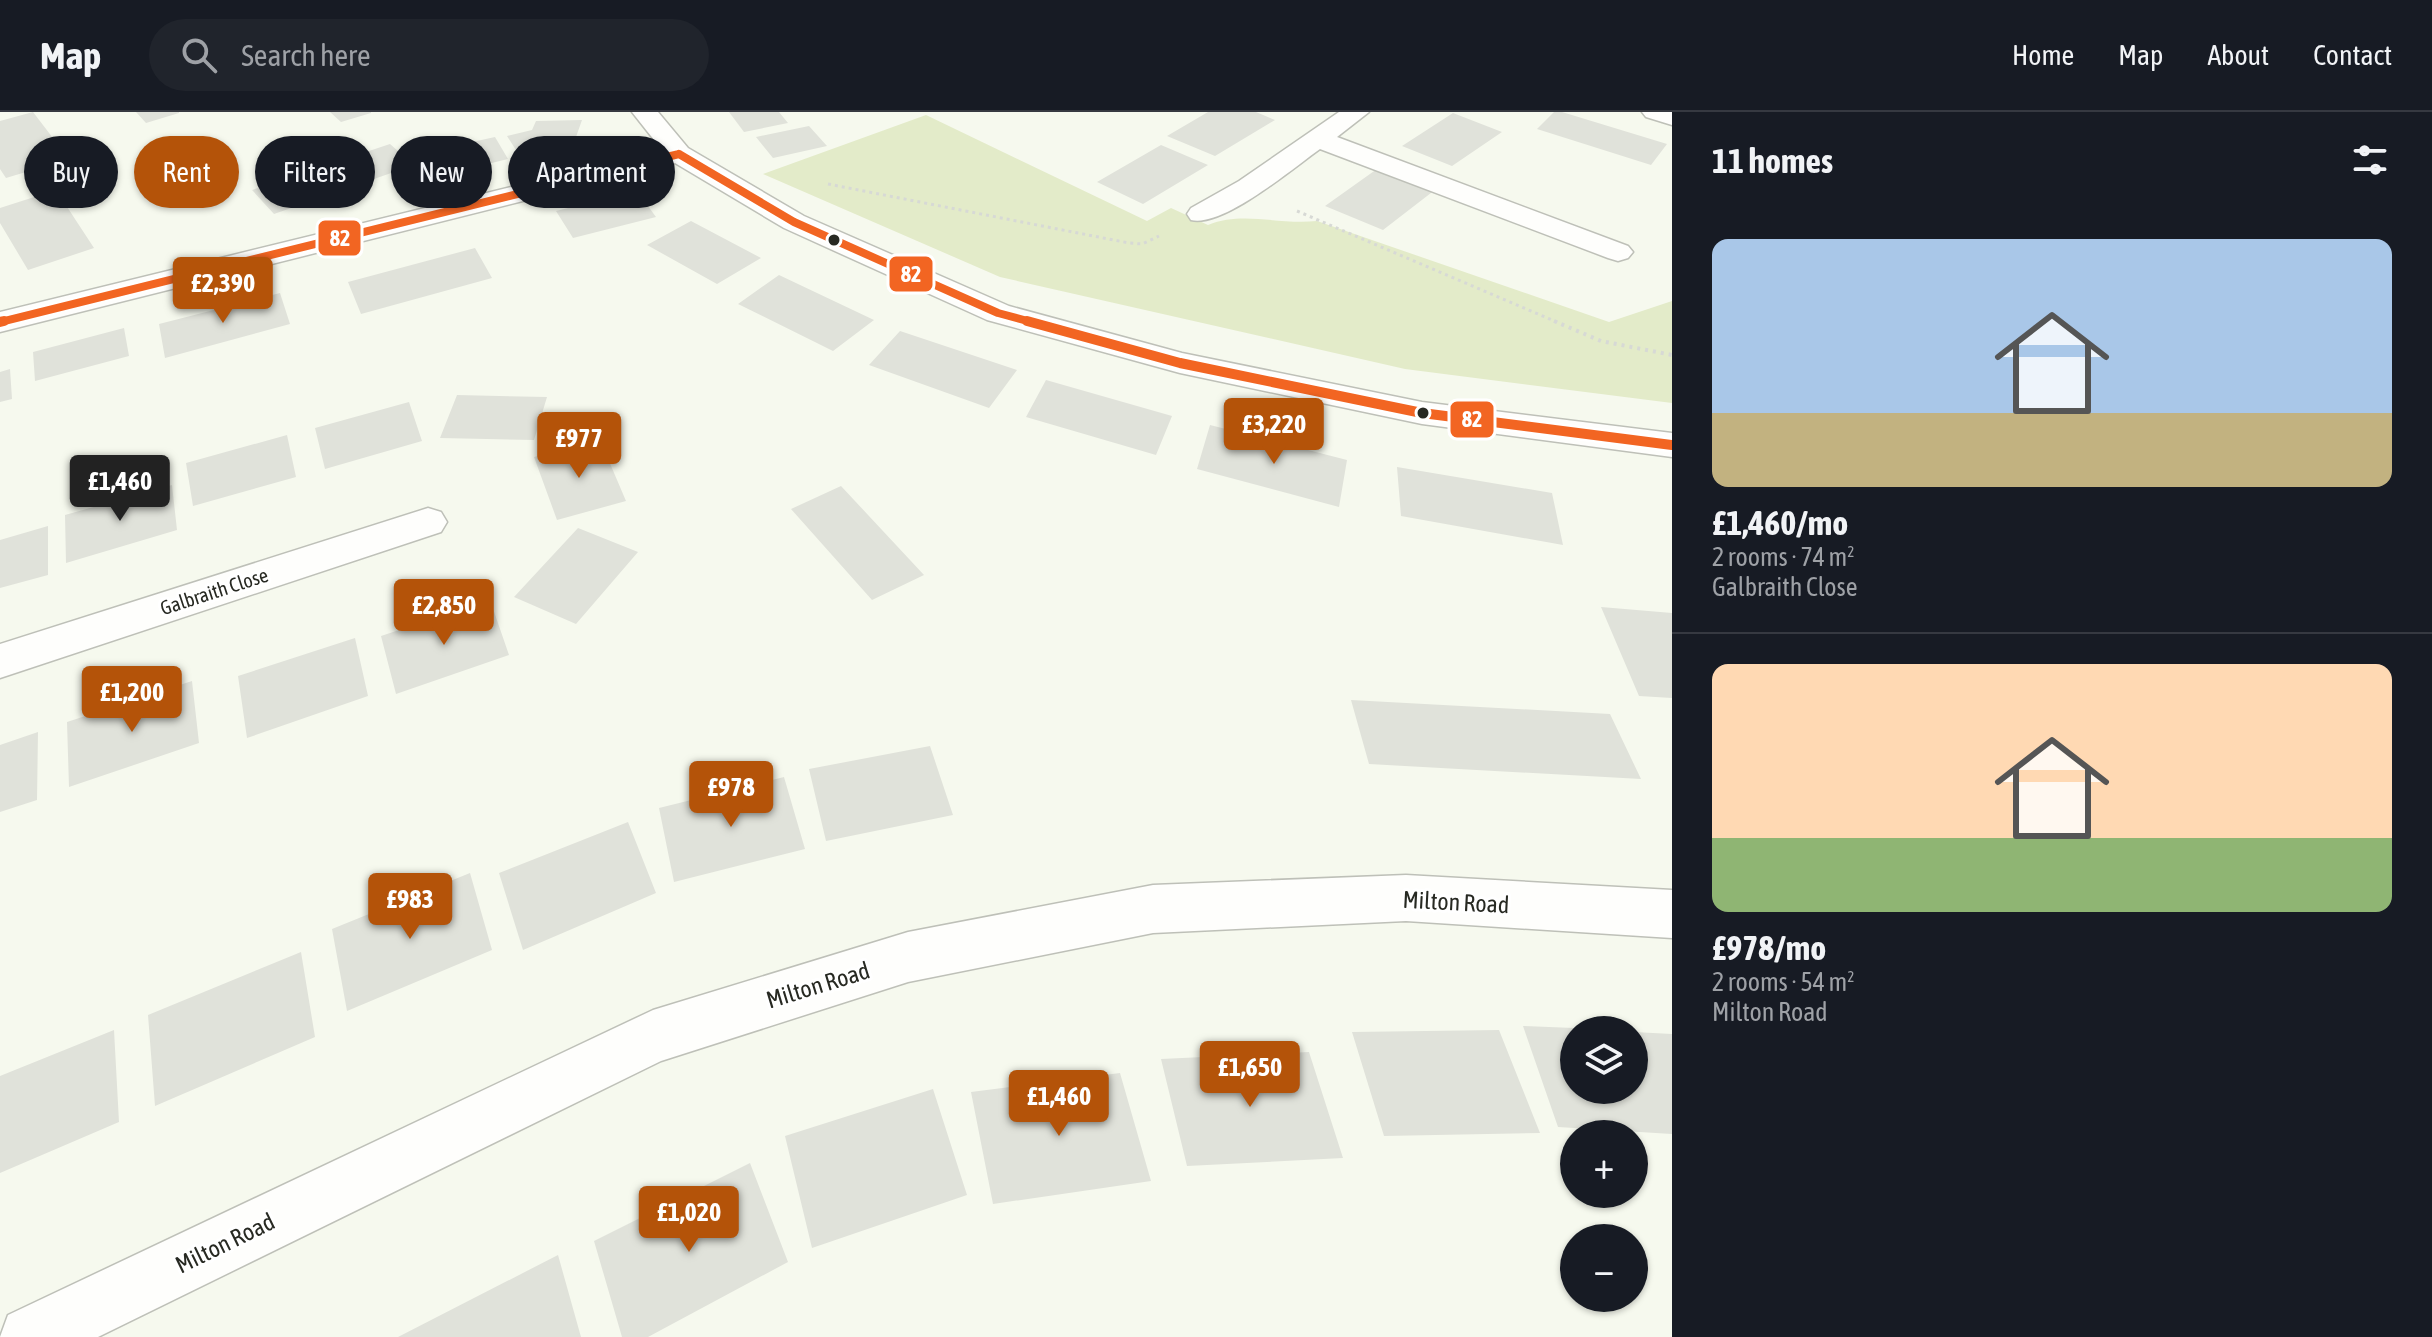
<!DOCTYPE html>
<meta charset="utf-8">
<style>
body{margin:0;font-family:"Asap Condensed",sans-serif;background:#20242c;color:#f1f3f6;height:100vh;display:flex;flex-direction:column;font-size:30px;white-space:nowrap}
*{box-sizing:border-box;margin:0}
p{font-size:26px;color:#9ea1a6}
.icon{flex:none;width:44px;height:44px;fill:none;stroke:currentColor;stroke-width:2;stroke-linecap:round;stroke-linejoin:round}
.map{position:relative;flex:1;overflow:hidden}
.side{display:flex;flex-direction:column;background:#171b24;width:760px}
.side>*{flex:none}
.guide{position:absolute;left:24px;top:24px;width:760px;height:72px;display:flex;gap:16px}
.controls{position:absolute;left:1560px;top:904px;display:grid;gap:16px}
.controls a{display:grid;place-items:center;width:88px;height:88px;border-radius:50%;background:#171b24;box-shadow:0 2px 6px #0004;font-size:40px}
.price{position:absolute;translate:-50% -68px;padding:0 18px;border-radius:8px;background:#b45309;color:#fff;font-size:26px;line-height:52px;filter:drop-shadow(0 2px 4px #0008)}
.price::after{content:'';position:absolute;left:50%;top:48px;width:24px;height:18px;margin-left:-12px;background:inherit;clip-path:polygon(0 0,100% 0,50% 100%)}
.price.selected{background:#222;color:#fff}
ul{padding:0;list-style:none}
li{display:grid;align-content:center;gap:16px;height:424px;padding:0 40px}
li+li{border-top:2px solid #363941}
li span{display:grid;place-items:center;height:248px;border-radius:16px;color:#555}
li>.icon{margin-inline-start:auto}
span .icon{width:144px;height:144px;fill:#fffc;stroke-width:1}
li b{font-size:34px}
h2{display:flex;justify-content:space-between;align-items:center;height:96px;padding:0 40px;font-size:34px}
.chip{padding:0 28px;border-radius:36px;background:#171b24;box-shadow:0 2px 6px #0004;font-size:28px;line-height:72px}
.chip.selected{background:#b45309;color:#fff}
header{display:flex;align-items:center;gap:48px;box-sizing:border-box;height:112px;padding:0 40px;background:#171b24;border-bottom:2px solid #363941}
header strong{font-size:38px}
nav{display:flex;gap:44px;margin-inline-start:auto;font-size:28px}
.search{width:560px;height:72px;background:#20242c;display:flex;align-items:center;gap:20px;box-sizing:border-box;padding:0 28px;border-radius:44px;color:#9ea1a6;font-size:30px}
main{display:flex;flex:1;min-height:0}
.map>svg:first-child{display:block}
.green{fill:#e3ebc9}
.building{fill:#e0e2da}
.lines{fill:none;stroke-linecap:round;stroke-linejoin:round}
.minor-casing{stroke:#bec0b8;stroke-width:3}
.path-far1{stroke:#d7d9d5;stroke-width:3;stroke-dasharray:3 4;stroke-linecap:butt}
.path{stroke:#d7d9d5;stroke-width:4;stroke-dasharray:3 5;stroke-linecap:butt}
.minor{fill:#fefefc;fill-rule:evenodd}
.bus-1-far1-casing{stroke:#fff;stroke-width:12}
.bus-1-casing{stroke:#fff;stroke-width:15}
.bus-1-far1{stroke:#f26522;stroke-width:8}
.bus-1{stroke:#f26522;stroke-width:10}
.bus-dot{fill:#272922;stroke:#fff;stroke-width:3}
.labels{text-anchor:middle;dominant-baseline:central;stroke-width:6;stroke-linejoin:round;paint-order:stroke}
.street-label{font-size:20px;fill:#272922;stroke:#fff}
.near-street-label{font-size:24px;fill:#272922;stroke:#fff}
.line-badge{stroke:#fff;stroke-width:3}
.badge-label{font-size:22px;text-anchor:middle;font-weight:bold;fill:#fff}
</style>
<header>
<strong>Map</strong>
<div class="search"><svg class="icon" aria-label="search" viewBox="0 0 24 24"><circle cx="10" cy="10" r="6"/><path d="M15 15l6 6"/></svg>Search here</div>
<nav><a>Home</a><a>Map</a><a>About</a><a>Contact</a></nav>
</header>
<main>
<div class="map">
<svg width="1672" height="1225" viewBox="0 0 1672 1225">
<rect width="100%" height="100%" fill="#f6f9ee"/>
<path class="green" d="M926 3 1147 109 1171 96 1208 113C1243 99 1278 113 1317 109L1609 210 1672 189V291L1405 257 1000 165 763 62Z"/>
<path class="building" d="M33 0 69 47 6 66 0 57V9Z
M136 0H179V1L146 11Z
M330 0H371V1L341 10Z
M729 0H779L788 11 744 20Z
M1208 0H1256L1275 8 1215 44 1167 24Z
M1554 0H1562L1667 32 1651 53 1537 17Z
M1453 1 1502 20 1452 54 1402 34Z
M582 8 576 25 555 39 521 46 507 24 532 18 536 9Z
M809 14 827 34 773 46 756 25Z
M495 25 508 47 467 57 454 34Z
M390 32 414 53 274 102 252 78Z
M1161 33 1208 53 1143 92 1097 70Z
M1384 52 1440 74 1383 118 1325 94Z
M56 78 94 136 28 158 0 111V96Z
M637 79 656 105 573 126 556 99Z
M691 109 761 146 717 172 647 133Z
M475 136 492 166 361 202 348 170Z
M779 163 874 208 833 239 738 192Z
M280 181 290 212 165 246 159 212Z
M124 216 129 244 35 269 33 240Z
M900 219 1017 258 989 296 869 253Z
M10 257 12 287 0 290V260Z
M1046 268 1172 304 1156 343 1026 305Z
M457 283 547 285 534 328 440 326Z
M409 290 422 329 325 357 315 316Z
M1210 313 1347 348 1339 395 1197 357Z
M287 323 296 365 193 394 186 351Z
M600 328 626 389 557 408 534 345Z
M1397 355 1552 381 1563 433 1401 404Z
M172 373 177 418 66 451 65 403Z
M841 374 924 463 872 488 791 397Z
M48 414V463L0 476V428Z
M578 416 638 440 576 512 514 485Z
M490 488 509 543 396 582 381 524Z
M1601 495 1672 501V586L1639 584Z
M355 526 368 584 247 626 238 564Z
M192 569 199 631 69 675 67 610Z
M1351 588 1610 602 1641 667 1369 652Z
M38 620 37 688 0 700V633Z
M930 634 953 703 826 729 809 657Z
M784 665 805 737 674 770 659 696Z
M628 710 656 781 523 838 499 761Z
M470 761 492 838 347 899 332 817Z
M301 840 315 925 155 994 148 903Z
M1523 914 1574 916V978H1634V920L1672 922V1022L1558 1015Z
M114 918 119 1010 0 1061V964Z
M1499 918 1540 1021 1384 1024 1352 920Z
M1309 940 1343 1046 1187 1054 1161 947Z
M1120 961 1151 1069 993 1092 971 980Z
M933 977 967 1083 812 1136 785 1024Z
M750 1051 788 1150 648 1225H622L594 1129Z
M558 1143 581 1225H398Z"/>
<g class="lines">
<g class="minor-casing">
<path id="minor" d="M632 0H658L688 36 804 104 1009 194 1182 241 1422 290 1672 321V345L1422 312 1180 261 987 208 784 116 675 51 0 220V200L662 38Z
M1339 0H1369L1337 25 1628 134 1633 140 1628 146 1618 149 1608 146 1320 37C1293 56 1223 116 1191 108L1187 102 1191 96 1239 69Z
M1642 0H1672V13L1646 5Z
M428 396 441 400 447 410 441 420 0 566V532Z
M1406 763 1672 778V826L1406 809 1153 821 908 870 661 949 98 1225H0L8 1203 653 898 908 820 1153 773Z"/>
</g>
<path class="path-far1" d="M828 72 1129 131 1142 132 1159 124
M1297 99 1559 211"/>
<path class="path" d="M1554 209 1601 229 1672 243"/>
<use href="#minor" class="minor"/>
<g class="bus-1-far1-casing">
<path id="bus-1-far1" d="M679 42 794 110 998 201 1035 211
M0 210 679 42"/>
</g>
<g class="bus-1-casing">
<path id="bus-1" d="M1027 209 1180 251 1422 301 1672 333
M0 210 4 209"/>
</g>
<use href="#bus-1-far1" class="bus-1-far1"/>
<use href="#bus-1" class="bus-1"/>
</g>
<g class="bus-dot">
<circle cx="834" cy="128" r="7"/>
<circle cx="1423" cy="301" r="7"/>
</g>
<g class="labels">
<g class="street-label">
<text transform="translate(214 479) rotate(-18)">Galbraith Close</text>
</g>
<g class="near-street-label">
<text transform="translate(1456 790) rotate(3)">Milton Road</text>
<text transform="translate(818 873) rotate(-17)">Milton Road</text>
<text transform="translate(225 1131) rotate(-26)">Milton Road</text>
</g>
</g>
<g class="line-badge">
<rect x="317" y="107" width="45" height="38" rx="8" fill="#f26522"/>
<rect x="888" y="143" width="46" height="38" rx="8" fill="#f26522"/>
<rect x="1449" y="288" width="46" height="39" rx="8" fill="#f26522"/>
</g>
<g class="badge-label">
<text x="340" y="134">82</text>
<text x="911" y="170">82</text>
<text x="1472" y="315">82</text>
</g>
</svg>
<div class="controls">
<a><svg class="icon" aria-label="layers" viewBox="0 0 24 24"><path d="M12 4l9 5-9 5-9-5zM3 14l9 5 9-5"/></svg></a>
<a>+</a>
<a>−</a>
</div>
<b class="price" style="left:223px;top:213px">£2,390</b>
<b class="price" style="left:1274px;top:354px">£3,220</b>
<b class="price" style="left:579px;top:368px">£977</b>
<b class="price selected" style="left:120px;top:411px">£1,460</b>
<b class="price" style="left:444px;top:535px">£2,850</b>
<b class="price" style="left:132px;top:622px">£1,200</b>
<b class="price" style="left:731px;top:717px">£978</b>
<b class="price" style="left:410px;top:829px">£983</b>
<b class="price" style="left:1250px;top:997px">£1,650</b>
<b class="price" style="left:1059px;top:1026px">£1,460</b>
<b class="price" style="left:689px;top:1142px">£1,020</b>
<div class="guide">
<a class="chip">Buy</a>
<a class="chip selected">Rent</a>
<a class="chip">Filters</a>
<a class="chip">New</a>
<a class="chip">Apartment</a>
</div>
</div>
<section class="side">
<h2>11 homes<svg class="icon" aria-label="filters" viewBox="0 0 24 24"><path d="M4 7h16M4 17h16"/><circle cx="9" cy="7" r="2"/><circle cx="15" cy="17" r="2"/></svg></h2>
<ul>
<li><span style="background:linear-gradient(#a9c7e8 70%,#c2b280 0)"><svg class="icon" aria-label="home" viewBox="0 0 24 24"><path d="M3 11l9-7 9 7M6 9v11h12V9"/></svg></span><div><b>£1,460/mo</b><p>2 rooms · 74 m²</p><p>Galbraith Close</p></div></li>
<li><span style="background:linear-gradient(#ffd9b3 70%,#8fb573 0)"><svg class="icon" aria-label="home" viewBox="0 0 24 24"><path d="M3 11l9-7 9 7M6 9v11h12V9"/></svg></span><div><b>£978/mo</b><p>2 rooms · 54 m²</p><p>Milton Road</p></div></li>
</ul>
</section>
</main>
